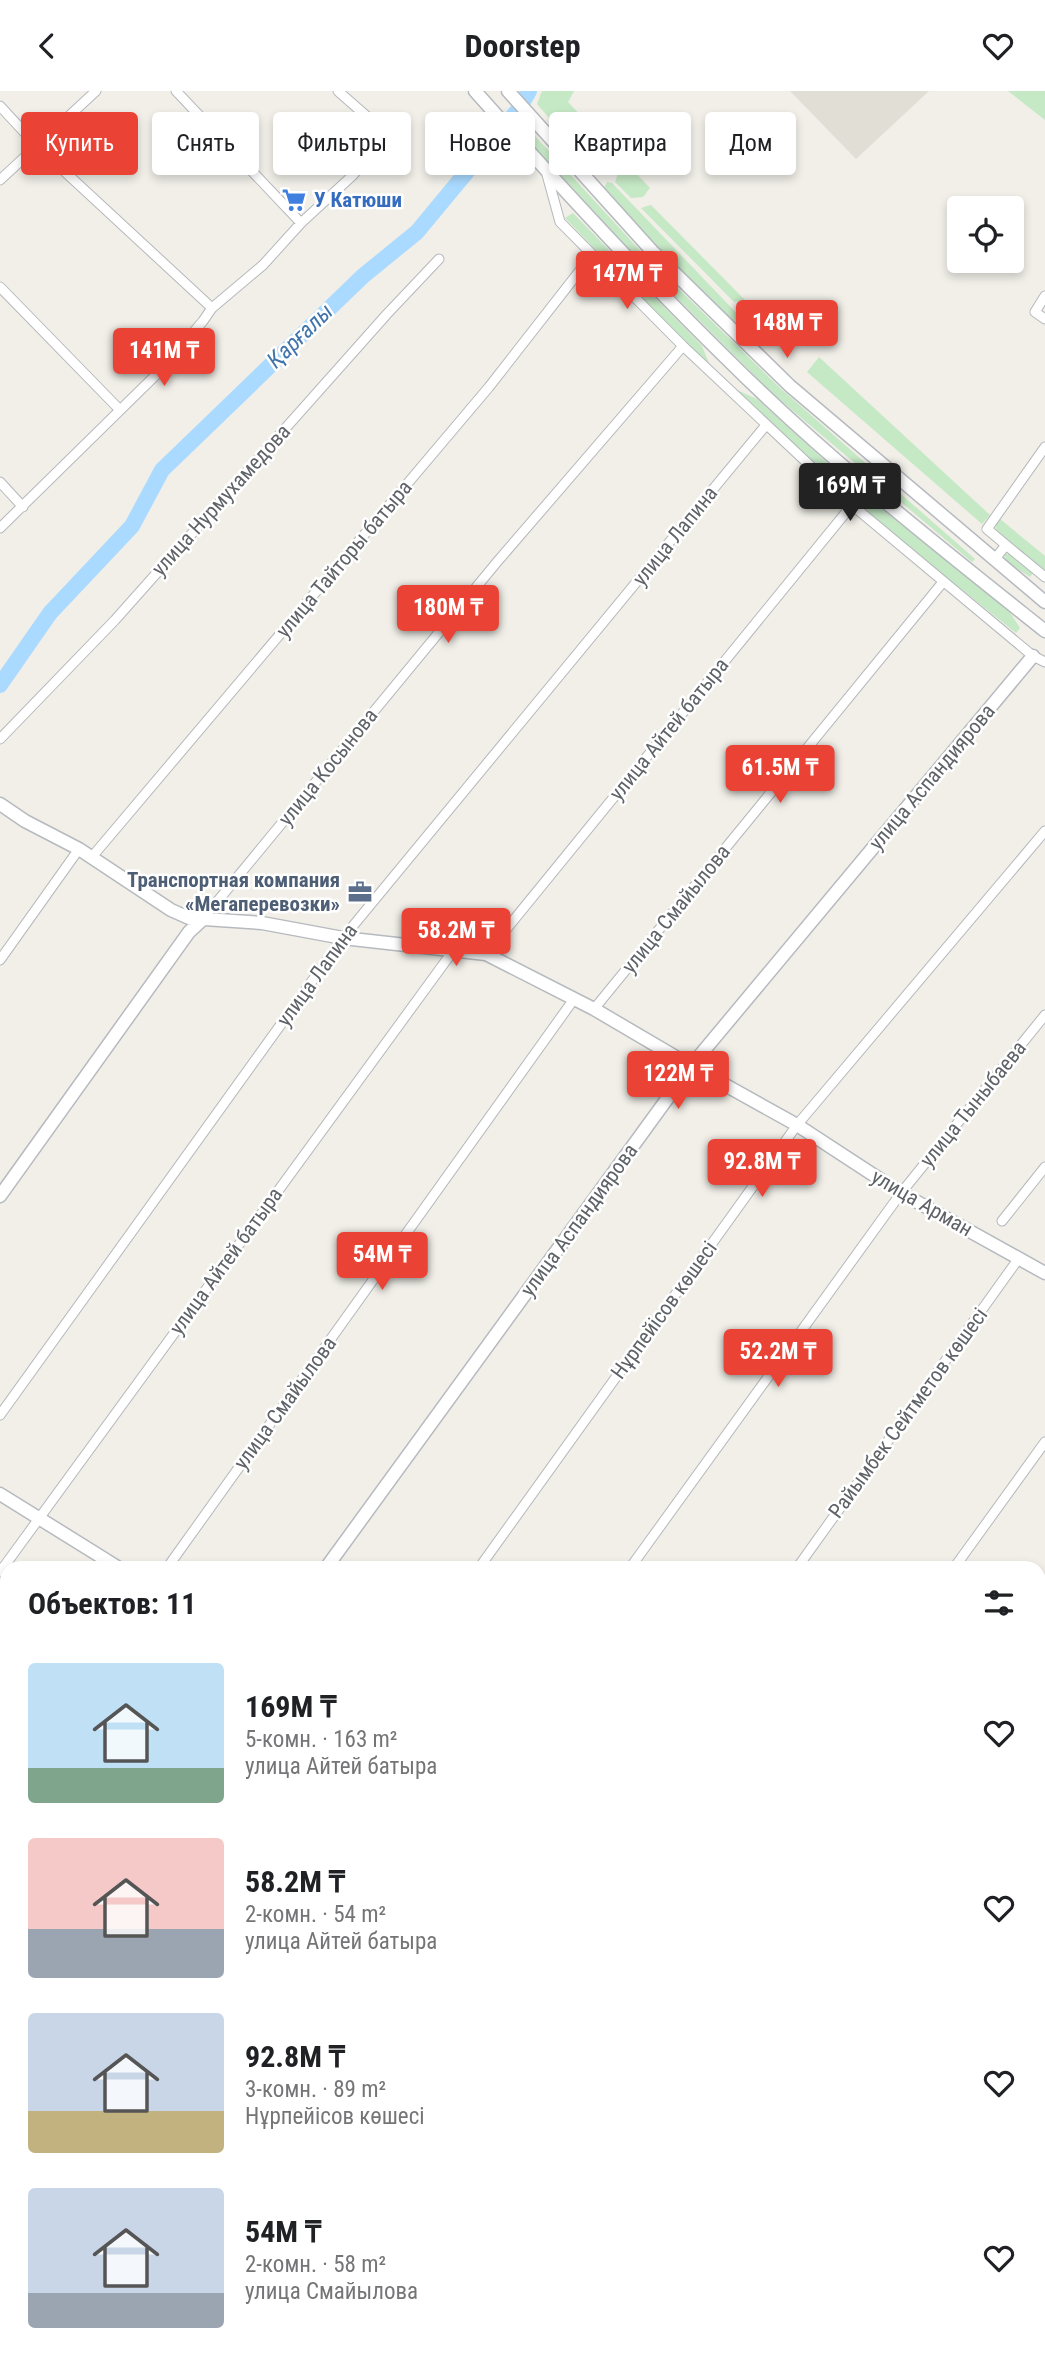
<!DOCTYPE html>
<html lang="ru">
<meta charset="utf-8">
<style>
body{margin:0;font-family:"Roboto Condensed",sans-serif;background:#f2f2f2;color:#202124;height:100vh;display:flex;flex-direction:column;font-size:26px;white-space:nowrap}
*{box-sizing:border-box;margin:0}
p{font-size:23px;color:#757577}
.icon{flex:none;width:38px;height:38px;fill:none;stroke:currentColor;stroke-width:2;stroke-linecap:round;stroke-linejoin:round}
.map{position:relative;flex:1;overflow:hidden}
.sheet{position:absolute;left:0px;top:1470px;width:1046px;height:800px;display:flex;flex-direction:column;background:#fff;border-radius:21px 21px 0 0;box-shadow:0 4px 10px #0003}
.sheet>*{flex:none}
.top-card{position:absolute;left:21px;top:21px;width:1004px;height:63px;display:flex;gap:14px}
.buttons{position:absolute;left:947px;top:105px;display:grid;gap:14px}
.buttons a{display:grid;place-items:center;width:77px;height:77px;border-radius:7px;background:#fff;box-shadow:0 4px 10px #0003;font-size:35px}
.price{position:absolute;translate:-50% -60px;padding:0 16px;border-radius:7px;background:#ea4335;color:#fff;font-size:23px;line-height:46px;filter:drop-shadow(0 2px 4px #0008)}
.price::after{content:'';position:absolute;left:50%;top:42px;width:21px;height:16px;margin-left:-10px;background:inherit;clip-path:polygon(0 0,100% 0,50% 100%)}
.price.active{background:#222;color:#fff}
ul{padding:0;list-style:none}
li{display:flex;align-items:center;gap:21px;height:175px;padding:0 28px}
li span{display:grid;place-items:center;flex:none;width:196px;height:140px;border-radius:7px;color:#555}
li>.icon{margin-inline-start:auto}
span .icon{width:84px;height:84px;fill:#fffc;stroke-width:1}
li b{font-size:30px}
h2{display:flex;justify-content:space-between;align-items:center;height:84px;padding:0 28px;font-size:30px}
.pill{padding:0 24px;border-radius:7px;background:#fff;box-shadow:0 4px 10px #0003;font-size:24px;line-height:63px}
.pill.active{background:#ea4335;color:#fff}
header{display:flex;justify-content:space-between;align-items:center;height:91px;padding:0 28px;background:#fff;font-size:32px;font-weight:700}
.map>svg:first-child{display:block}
.education{fill:#e1ded6}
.green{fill:#c5e8c5}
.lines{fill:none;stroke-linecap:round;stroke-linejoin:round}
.river{stroke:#aadaff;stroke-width:16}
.street-casing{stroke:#b5b8bc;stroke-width:11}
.secondary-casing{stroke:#b6babf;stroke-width:15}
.street{stroke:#fff;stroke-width:9}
.secondary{stroke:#fff;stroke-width:12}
.labels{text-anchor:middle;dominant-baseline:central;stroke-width:5;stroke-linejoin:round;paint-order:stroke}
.shop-label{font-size:21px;font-weight:bold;fill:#366cbe;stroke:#fff;text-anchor:start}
.street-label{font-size:21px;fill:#5f6368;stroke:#fff}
.service-label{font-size:21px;font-weight:bold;fill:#4e5e75;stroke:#fff;text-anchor:end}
.water-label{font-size:23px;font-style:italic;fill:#4174aa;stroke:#fff}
</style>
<header><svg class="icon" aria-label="back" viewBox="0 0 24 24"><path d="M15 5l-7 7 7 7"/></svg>Doorstep<svg class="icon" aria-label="heart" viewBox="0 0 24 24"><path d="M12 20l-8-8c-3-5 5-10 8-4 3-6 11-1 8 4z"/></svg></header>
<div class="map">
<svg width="1045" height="2269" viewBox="0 0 1045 2269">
<rect width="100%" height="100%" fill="#f1efe8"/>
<path class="education" d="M790 0H929L856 68Z"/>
<path class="green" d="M542 0H574L568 11 650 97 643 106 631 107 615 91 619 80 591 75 537 13Z
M1008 0H1045V29Z
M525 34 645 165 780 297 975 468 972 471 773 303 639 169 520 40Z
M607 91 612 92 746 232 744 235 724 224 603 99Z
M651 114 745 209 734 211 641 117Z
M573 122 702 255 709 272 686 253 565 127Z
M819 266 990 424 982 433 807 281Z
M737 299 757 308 847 390 1009 520 1020 537 1016 542 899 448 735 301Z
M1000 428 1045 465V480L996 440V434Z
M1006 463H1010L1033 482 1030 486 1007 471 1004 464Z"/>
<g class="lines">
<path class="river" d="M0 594 50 522 132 435 162 379 363 185 417 141 518 19 529 0"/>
<g class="street-casing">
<path id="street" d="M176 0 301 132
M0 15 37 55 212 217
M546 80 560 131 683 255 852 414 1033 565 1045 571
M0 89 96 0
M0 196 120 319
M1045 205 1035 221 1045 228
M0 391 23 416
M0 437 164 276 203 230 212 217 263 174 301 132 352 85 388 44 338 0
M1006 454 987 438 1045 356
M994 469 1006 454 1045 486
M0 648 115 529 387 223 439 168
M91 767 489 296 592 164
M202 829 497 471 683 255
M486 863 852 414
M0 869 79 758
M594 918 943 491
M1002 1130 1045 1076
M0 1324 343 847 766 334
M167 1477 574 908
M479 1477 797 1034 1045 740
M630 1477 901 1102 1045 924
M797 1477 1019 1167
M954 1477 1045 1351
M0 1481 453 860
M1040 1579 1045 1571
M1040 1657 1045 1661
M0 1712 7 1702
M1040 1781 1045 1774
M0 2152 7 2142
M718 2264 726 2269
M71 2269 75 2263
M232 2269 236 2263
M387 2269 392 2263
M550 2269 554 2263"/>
</g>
<g class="secondary-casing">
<path id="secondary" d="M475 0C556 91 639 182 726 267 825 366 936 453 1045 540
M508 0 652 160 790 295 1045 511
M0 713 25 730 79 758 171 819 189 827 262 832 343 847 486 863 594 918 691 975 797 1034 901 1102 1045 1182
M0 1105 189 841 202 829
M0 1403 119 1477
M326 1477 691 975 1033 565
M0 1934 7 1924
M1040 2023 1045 2027
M1040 2069 1045 2062
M885 2269 890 2263"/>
</g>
<use href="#street" class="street"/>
<use href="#secondary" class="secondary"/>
</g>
<defs>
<g id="supermarket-bare" transform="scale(1.89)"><path d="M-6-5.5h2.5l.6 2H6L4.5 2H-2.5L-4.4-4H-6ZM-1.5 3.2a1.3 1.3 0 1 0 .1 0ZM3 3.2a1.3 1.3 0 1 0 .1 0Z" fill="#3f7fe0" stroke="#fff" stroke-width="2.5" paint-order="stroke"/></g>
<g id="office-bare" transform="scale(1.89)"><path d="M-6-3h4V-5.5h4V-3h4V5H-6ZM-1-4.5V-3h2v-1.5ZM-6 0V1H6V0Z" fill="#5c6f8a" stroke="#fff" stroke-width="2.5" paint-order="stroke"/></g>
</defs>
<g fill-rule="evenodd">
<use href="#supermarket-bare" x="294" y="109"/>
<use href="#office-bare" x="360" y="801"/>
</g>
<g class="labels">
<g class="shop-label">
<text x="314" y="109">У Катюши</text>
</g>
<g class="street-label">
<text transform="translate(221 409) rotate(-48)">улица Нурмухамедова</text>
<text transform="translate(675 445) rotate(-51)">улица Лапина</text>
<text transform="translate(344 468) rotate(-50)">улица Тайторы батыра</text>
<text transform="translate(669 638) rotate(-51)">улица Айтей батыра</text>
<text transform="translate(328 676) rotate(-51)">улица Косынова</text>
<text transform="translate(932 686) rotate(-50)">улица Аспандиярова</text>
<text transform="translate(676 818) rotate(-51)">улица Смайылова</text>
<text transform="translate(317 884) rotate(-54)">улица Лапина</text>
<text transform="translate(973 1013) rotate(-51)">улица Тыныбаева</text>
<text transform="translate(922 1112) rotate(30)">улица Арман</text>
<text transform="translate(579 1129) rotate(-54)">улица Аспандиярова</text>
<text transform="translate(226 1170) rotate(-54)">улица Айтей батыра</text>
<text transform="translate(664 1219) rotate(-54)">Нұрпейісов көшесі</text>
<text transform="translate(285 1312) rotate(-54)">улица Смайылова</text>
<text transform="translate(908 1322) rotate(-54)">Райымбек Сейтметов көшесі</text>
</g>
<g class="service-label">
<text x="340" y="789">Транспортная компания<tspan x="340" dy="24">«Мегаперевозки»</tspan></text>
</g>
<g class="water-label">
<text transform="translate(300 245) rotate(-44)">Қарғалы</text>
</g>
</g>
</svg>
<div class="buttons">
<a><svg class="icon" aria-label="locate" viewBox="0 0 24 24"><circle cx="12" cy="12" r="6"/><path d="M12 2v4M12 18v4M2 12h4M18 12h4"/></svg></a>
</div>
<b class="price" style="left:627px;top:220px">147M ₸</b>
<b class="price" style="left:787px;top:269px">148M ₸</b>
<b class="price" style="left:164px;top:297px">141M ₸</b>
<b class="price active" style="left:850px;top:432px">169M ₸</b>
<b class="price" style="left:448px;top:554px">180M ₸</b>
<b class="price" style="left:780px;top:714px">61.5M ₸</b>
<b class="price" style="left:456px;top:877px">58.2M ₸</b>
<b class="price" style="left:678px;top:1020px">122M ₸</b>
<b class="price" style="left:762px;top:1108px">92.8M ₸</b>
<b class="price" style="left:382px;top:1201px">54M ₸</b>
<b class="price" style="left:778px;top:1298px">52.2M ₸</b>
<div class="top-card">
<a class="pill active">Купить</a>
<a class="pill">Снять</a>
<a class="pill">Фильтры</a>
<a class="pill">Новое</a>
<a class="pill">Квартира</a>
<a class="pill">Дом</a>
</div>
<section class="sheet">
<h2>Объектов: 11<svg class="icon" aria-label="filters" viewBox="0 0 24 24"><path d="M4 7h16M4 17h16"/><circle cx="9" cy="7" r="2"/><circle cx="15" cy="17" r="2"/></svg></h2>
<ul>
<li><span style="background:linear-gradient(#bfe0f5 75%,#7fa58c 0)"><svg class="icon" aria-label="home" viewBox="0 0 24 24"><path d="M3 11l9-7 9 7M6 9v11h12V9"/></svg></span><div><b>169M ₸</b><p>5-комн. · 163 m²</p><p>улица Айтей батыра</p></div><svg class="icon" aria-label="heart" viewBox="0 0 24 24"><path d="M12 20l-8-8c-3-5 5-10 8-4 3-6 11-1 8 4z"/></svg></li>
<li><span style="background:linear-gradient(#f6c9c9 65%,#9aa5b1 0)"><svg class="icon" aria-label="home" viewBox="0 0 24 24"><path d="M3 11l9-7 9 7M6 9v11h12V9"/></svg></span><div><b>58.2M ₸</b><p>2-комн. · 54 m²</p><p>улица Айтей батыра</p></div><svg class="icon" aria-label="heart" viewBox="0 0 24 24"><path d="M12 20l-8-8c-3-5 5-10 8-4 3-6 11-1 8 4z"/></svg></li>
<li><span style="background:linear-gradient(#c9d6e8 70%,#c2b280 0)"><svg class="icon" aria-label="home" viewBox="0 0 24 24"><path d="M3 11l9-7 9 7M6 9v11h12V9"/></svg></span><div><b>92.8M ₸</b><p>3-комн. · 89 m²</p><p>Нұрпейісов көшесі</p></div><svg class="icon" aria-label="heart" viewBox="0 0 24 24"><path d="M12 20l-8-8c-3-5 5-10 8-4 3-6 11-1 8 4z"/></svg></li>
<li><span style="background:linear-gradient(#c9d6e8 75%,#9aa5b1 0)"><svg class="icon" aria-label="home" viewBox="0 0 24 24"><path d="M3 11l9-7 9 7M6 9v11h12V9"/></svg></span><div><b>54M ₸</b><p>2-комн. · 58 m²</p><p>улица Смайылова</p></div><svg class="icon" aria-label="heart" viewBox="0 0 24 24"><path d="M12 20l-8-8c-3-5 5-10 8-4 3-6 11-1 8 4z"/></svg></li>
</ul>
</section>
</div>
